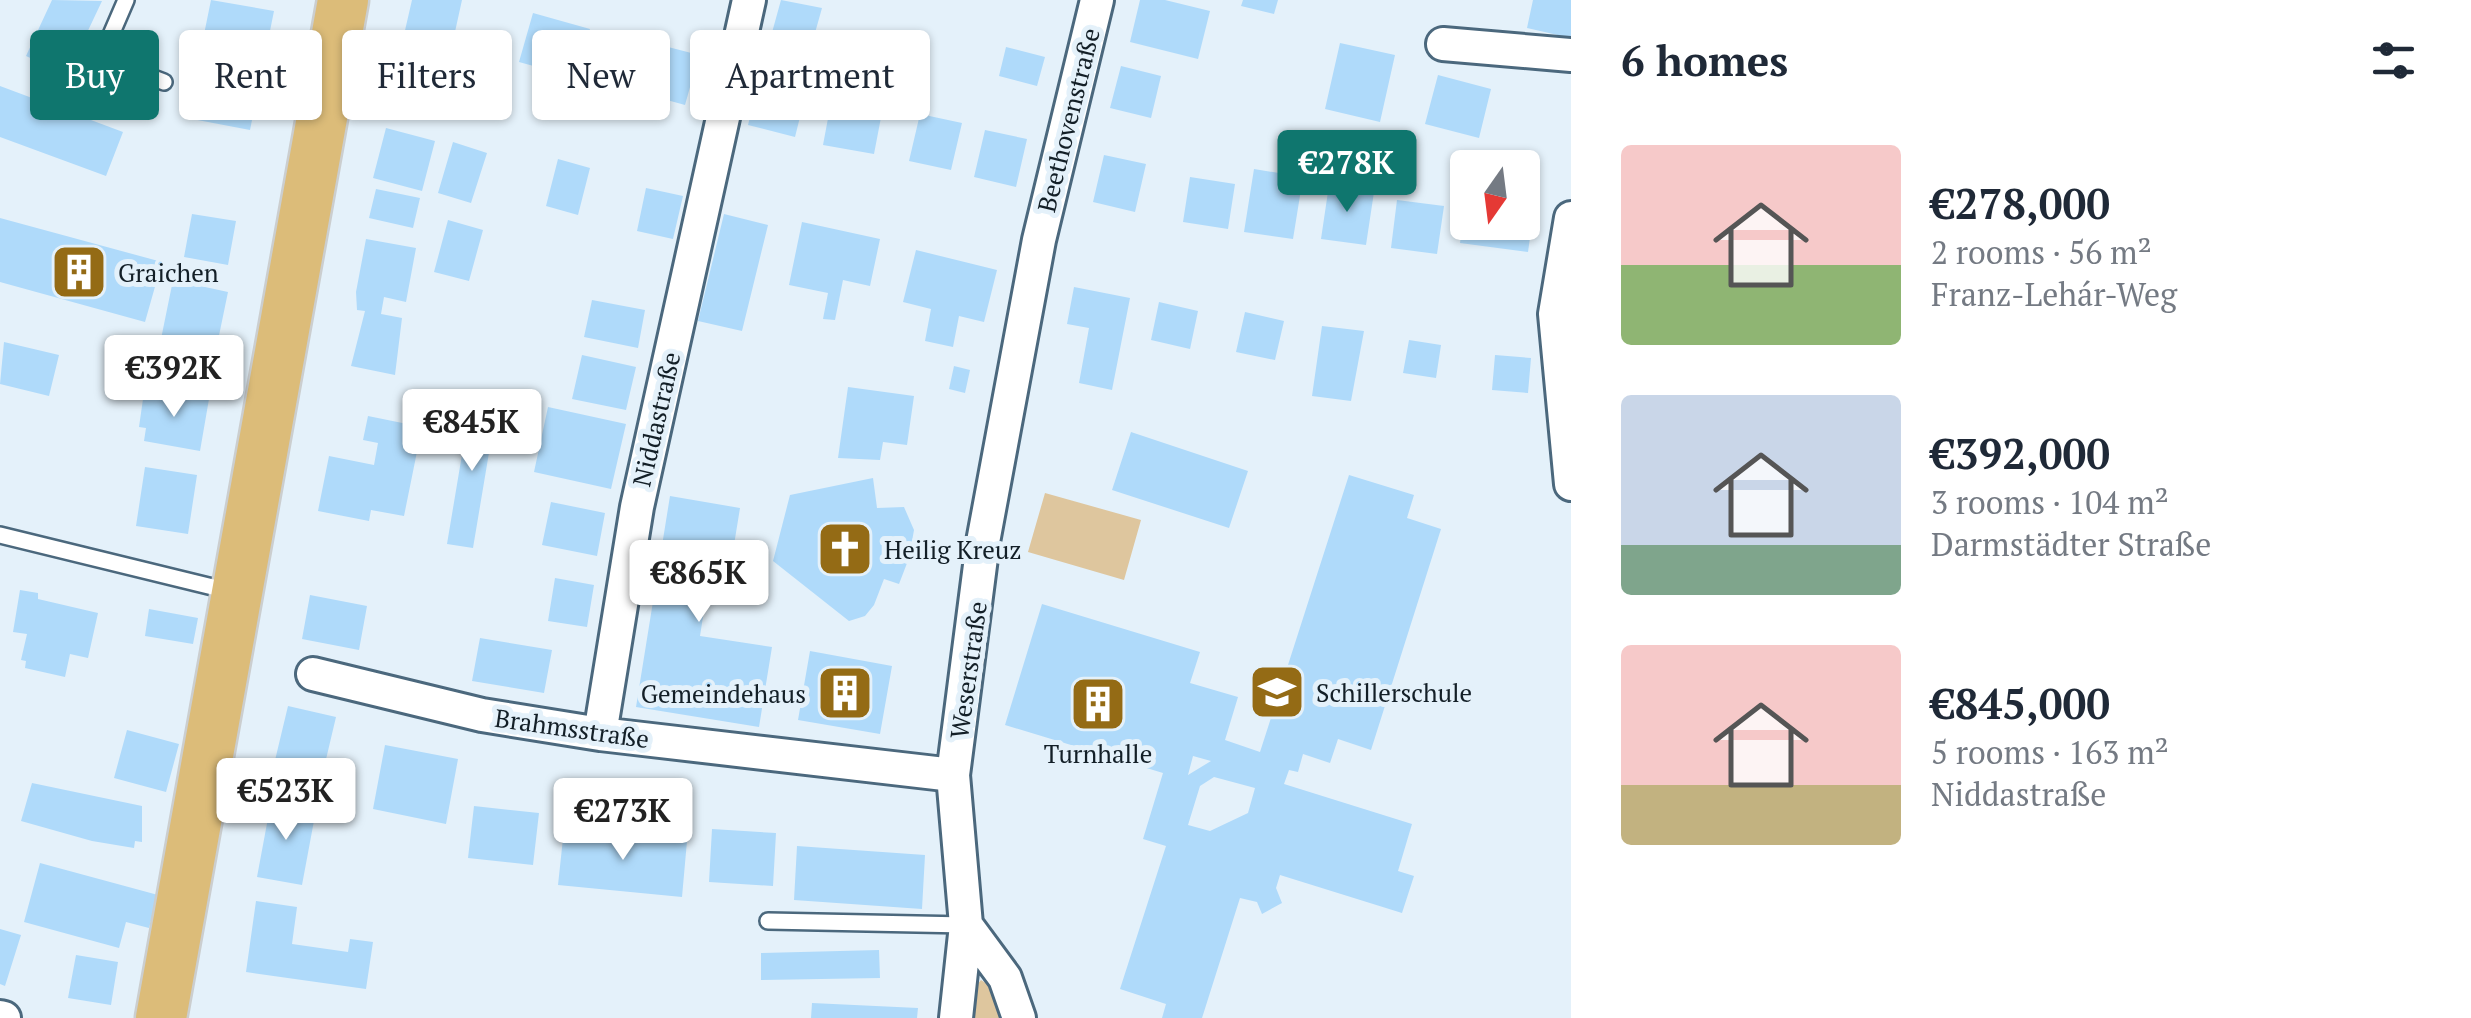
<!DOCTYPE html>
<meta charset="utf-8">
<style>
body{margin:0;font-family:"PT Serif",serif;background:#f2f2f3;color:#1f2937;height:100vh;display:flex;flex-direction:column;font-size:38px;white-space:nowrap}
*{box-sizing:border-box;margin:0}
p{font-size:32px;color:#747a83}
.icon{flex:none;width:55px;height:55px;fill:none;stroke:currentColor;stroke-width:2;stroke-linecap:round;stroke-linejoin:round}
.map{position:relative;flex:1;overflow:hidden}
.details{display:flex;flex-direction:column;background:#fff;width:900px}
.details>*{flex:none}
.guide{position:absolute;left:30px;top:30px;width:950px;height:90px;display:flex;gap:20px}
.needle{width:65px;rotate:194deg}
.controls{position:absolute;left:1450px;top:150px;display:grid;gap:20px}
.controls a{display:grid;place-items:center;width:90px;height:90px;border-radius:10px;background:#fff;box-shadow:0 2px 8px #0004;font-size:50px}
.price{position:absolute;translate:-50% -85px;padding:0 22px;border-radius:10px;background:#fff;color:#222;font-size:32px;line-height:65px;filter:drop-shadow(0 2px 5px #0008)}
.price::after{content:'';position:absolute;left:50%;top:60px;width:30px;height:22px;margin-left:-15px;background:inherit;clip-path:polygon(0 0,100% 0,50% 100%)}
.price.selected{background:#0f766e;color:#fff}
ul{padding:0;list-style:none}
li{display:flex;align-items:center;gap:30px;height:250px;padding:0 50px}
li span{display:grid;place-items:center;flex:none;width:280px;height:200px;border-radius:10px;color:#555}
li>.icon{margin-inline-start:auto}
span .icon{width:120px;height:120px;fill:#fffc;stroke-width:1}
li b{font-size:42px}
h2{display:flex;justify-content:space-between;align-items:center;height:120px;padding:0 50px;font-size:42px}
.tag{padding:0 35px;border-radius:10px;background:#fff;box-shadow:0 2px 8px #0004;font-size:35px;line-height:90px}
.tag.selected{background:#0f766e;color:#fff}
main{display:flex;flex:1;min-height:0}
.map>svg:first-child{display:block}
.green{fill:#dec69e}
.building{fill:#afdafa;fill-rule:evenodd}
.lines{fill:none;stroke-linecap:round;stroke-linejoin:round}
.lane-casing{stroke:#4b687d;stroke-width:20}
.street-casing{stroke:#4b687d;stroke-width:38}
.primary-casing{stroke:#cbcecf;stroke-width:55}
.lane{stroke:#fff;stroke-width:15}
.street{stroke:#fff;stroke-width:32}
.primary{stroke:#dcbc79;stroke-width:50}
.labels{text-anchor:middle;dominant-baseline:central;stroke-width:10;stroke-linejoin:round;paint-order:stroke}
.street-label{font-size:25px;fill:#131f27;stroke:#e4f1fa}
.poi-label{font-size:25px;fill:#131f27;stroke:#e4f1fa;text-anchor:start}
</style>
<main>
<div class="map">
<svg width="1571" height="1018" viewBox="0 0 1571 1018">
<rect width="100%" height="100%" fill="#e4f1fa"/>
<path class="green" d="M1045 493 1141 520 1124 580 1028 552Z
M981 980 992 987 1001 1018H970L972 990Z"/>
<path class="building" d="M52 0 102 1 67 75 26 56Z
M211 0 274 11 250 130 187 118Z
M412 0H462L451 50 403 39Z
M781 0 822 8 813 40 805 38 800 56 768 47Z
M1140 0H1165L1210 11 1198 59 1130 42Z
M1243 0H1278L1274 14 1241 6Z
M1533 0H1571V38L1527 28Z
M533 13 590 29 577 78 519 62Z
M622 35 699 55 685 105 609 84Z
M1340 43 1395 55 1380 122 1325 109Z
M1006 47 1045 57 1037 86 999 76Z
M1121 66 1161 76 1151 118 1110 108Z
M1438 75 1491 89 1479 138 1425 124Z
M759 81 806 93 795 137 748 125Z
M0 86 123 132 106 176 0 137Z
M832 97 883 107 874 154 823 145Z
M920 114 962 123 951 170 909 161Z
M386 128 435 141 422 191 373 178Z
M985 130 1027 139 1016 187 974 177Z
M453 142 487 153 471 203 438 193Z
M1104 155 1146 164 1135 212 1093 202Z
M558 159 590 168 578 215 546 206Z
M1254 169 1303 177 1293 239 1244 232Z
M1190 177 1235 184 1228 229 1183 222Z
M1329 185 1374 192 1366 245 1321 239Z
M646 188 683 196 673 239 637 231Z
M376 189 420 198 413 228 369 218Z
M1397 200 1444 206 1437 254 1391 248Z
M1522 200 1535 202 1528 252 1460 243 1465 207 1468 222H1522Z
M192 214 236 221 228 265 184 257Z
M724 214 768 225 742 331 698 321Z
M0 218 162 262 145 322 0 282Z
M448 220 483 230 469 281 434 272Z
M802 222 880 239 870 286 843 280 835 320 823 319 828 293 789 285Z
M366 239 416 248 406 302 384 297 381 314 402 318 395 375 351 366 365 311 357 310 356 292Z
M916 250 997 270 984 322 959 316 953 347 925 341 931 309 903 302Z
M173 280 228 292 216 350 161 339Z
M1074 287 1130 298 1112 390 1079 383 1089 328 1067 324Z
M592 300 645 310 638 348 584 337Z
M1159 302 1198 311 1190 349 1151 340Z
M1245 312 1284 321 1275 360 1236 352Z
M1322 326 1364 331 1351 401 1312 396Z
M1409 340 1441 345 1436 378 1403 373Z
M4 342 59 355 49 396 0 384Z
M582 355 636 367 626 410 572 399Z
M1495 355 1531 358 1528 393 1492 390Z
M954 366 970 370 965 393 949 389Z
M848 387 914 396 907 445 883 442 880 460 838 458Z
M153 389 209 399 200 451 144 441 146 428 139 427 143 399 151 400Z
M471 401 497 405 473 548 447 544Z
M548 407 626 424 611 489 534 472Z
M368 416 422 427 404 516 371 510 369 521 318 511 329 456 374 465 378 443 363 440Z
M1131 432 1248 471 1229 528 1112 490Z
M145 467 197 475 188 534 136 526Z
M1349 475 1414 495 1407 518 1441 529 1371 750 1338 739 1330 763 1303 754 1298 772 1289 770 1284 784 1412 824 1398 871 1414 876 1402 913 1280 875 1276 888 1282 903 1262 914 1257 902 1240 898 1202 1018H1162L1166 1004 1120 989 1166 846 1143 839 1163 773 1005 725 1042 604 1200 652 1190 683 1238 697 1225 740 1260 752ZM1193 756 1211 761 1188 775ZM1214 777 1255 788 1248 813 1210 831 1188 825 1200 786Z
M873 478 877 508 904 507 914 530 909 558 899 584 884 579 874 605 865 616 849 621 773 561 790 495Z
M670 496 740 508 727 588 708 585 700 636 772 647 759 727 636 707Z
M551 502 605 513 597 556 542 545Z
M555 578 594 585 587 627 548 621Z
M20 590 38 593V599L98 613 88 658 70 654 65 677 25 668 26 661 21 660 27 634 13 632Z
M310 595 367 606 359 650 302 639Z
M149 609 198 618 193 644 145 636Z
M480 638 552 650 544 693 472 681Z
M810 651 892 666 880 734 798 720Z
M288 706 336 717 319 789 271 777Z
M127 730 179 744 166 792 114 778Z
M385 745 458 759 446 824 373 809Z
M32 783 142 806V842L135 841 134 848 92 841 21 821Z
M271 802 316 810 302 885 257 877Z
M474 806 539 813 533 865 468 858Z
M564 829 687 841 682 897 558 885Z
M712 829 776 833 773 886 709 882Z
M797 846 925 855 922 909 794 900Z
M40 863 158 895 149 928 126 922 119 948 24 922Z
M256 901 297 907 292 944 348 952 350 939 373 942 366 989 246 972Z
M0 929 21 935 5 986 0 984Z
M879 950 880 978 761 980V953Z
M76 955 118 962 111 1005 68 998Z
M812 1003 918 1008 917 1018H811Z"/>
<g class="lines">
<g class="lane-casing">
<path id="lane" d="M126 0 101 58 164 82
M0 535 229 591
M768 921 966 925"/>
</g>
<g class="street-casing">
<path id="street" d="M1443 44 1571 55
M1571 218 1555 314 1571 484
M313 674 482 715 600 734 953 775
M600 734 637 507 749 0
M966 925 1005 978 1019 1018
M0 1017 4 1018
M956 1018 966 925 953 775 983 542 1039 240 1097 0"/>
</g>
<g class="primary-casing">
<path id="primary" d="M161 1018 343 0"/>
</g>
<use href="#lane" class="lane"/>
<use href="#street" class="street"/>
<use href="#primary" class="primary"/>
</g>
<defs>
<g id="building-square" transform="scale(2.875)"><rect x="-9" y="-9" width="18" height="18" rx="4" fill="#946b15" stroke="#e4f1fa"/><path d="M-4-6H4V6H1V3H-1V6H-4ZM-2.5-4.3h1.7v1.8h-1.7ZM.8-4.3h1.7v1.8H.8ZM-2.5-1h1.7V.8h-1.7ZM.8-1h1.7V.8H.8Z" fill="#fff"/></g>
<g id="church-square" transform="scale(2.875)"><rect x="-9" y="-9" width="18" height="18" rx="4" fill="#946b15" stroke="#e4f1fa"/><path d="M-1.2-6h2.4v3.5h3.3v2.4h-3.3V6h-2.4V-.1h-3.3v-2.4h3.3Z" fill="#fff"/></g>
<g id="school-square" transform="scale(2.875)"><rect x="-9" y="-9" width="18" height="18" rx="4" fill="#946b15" stroke="#e4f1fa"/><path d="M0-5L7-2L0 1L-7-2ZM-4 1L0 2.5L4 1V4Q0 6-4 4Z" fill="#fff"/></g>
</defs>
<g fill-rule="evenodd">
<use href="#building-square" x="79" y="272"/>
<use href="#church-square" x="845" y="549"/>
<use href="#school-square" x="1277" y="692"/>
<use href="#building-square" x="845" y="693"/>
<use href="#building-square" x="1098" y="704"/>
</g>
<g class="labels">
<g class="street-label">
<text transform="translate(1068 120) rotate(-76)">Beethovenstraße</text>
<text transform="translate(656 419) rotate(-77)">Niddastraße</text>
<text transform="translate(968 670) rotate(-82)">Weserstraße</text>
<text transform="translate(572 728) rotate(8)">Brahmsstraße</text>
</g>
<g class="poi-label">
<text x="118" y="272">Graichen</text>
<text x="884" y="549">Heilig Kreuz</text>
<text x="1316" y="692">Schillerschule</text>
<text x="806" y="693" text-anchor="end">Gemeindehaus</text>
<text x="1098" y="753" text-anchor="middle">Turnhalle</text>
</g>
</g>
</svg>
<div class="controls">
<a><svg class="needle" viewBox="-14 -14 28 28"><path d="M0-13l5 13h-10z" fill="#e53935"/><path d="M0 13l5-13h-10z" fill="#747a83"/></svg></a>
</div>
<b class="price selected" style="left:1347px;top:215px">€278K</b>
<b class="price" style="left:174px;top:420px">€392K</b>
<b class="price" style="left:472px;top:474px">€845K</b>
<b class="price" style="left:699px;top:625px">€865K</b>
<b class="price" style="left:286px;top:843px">€523K</b>
<b class="price" style="left:623px;top:863px">€273K</b>
<div class="guide">
<a class="tag selected">Buy</a>
<a class="tag">Rent</a>
<a class="tag">Filters</a>
<a class="tag">New</a>
<a class="tag">Apartment</a>
</div>
</div>
<section class="details">
<h2>6 homes<svg class="icon" aria-label="filters" viewBox="0 0 24 24"><path d="M4 7h16M4 17h16"/><circle cx="9" cy="7" r="2"/><circle cx="15" cy="17" r="2"/></svg></h2>
<ul>
<li><span style="background:linear-gradient(#f6c9c9 60%,#8fb573 0)"><svg class="icon" aria-label="home" viewBox="0 0 24 24"><path d="M3 11l9-7 9 7M6 9v11h12V9"/></svg></span><div><b>€278,000</b><p>2 rooms · 56 m²</p><p>Franz-Lehár-Weg</p></div></li>
<li><span style="background:linear-gradient(#c9d6e8 75%,#7fa58c 0)"><svg class="icon" aria-label="home" viewBox="0 0 24 24"><path d="M3 11l9-7 9 7M6 9v11h12V9"/></svg></span><div><b>€392,000</b><p>3 rooms · 104 m²</p><p>Darmstädter Straße</p></div></li>
<li><span style="background:linear-gradient(#f6c9c9 70%,#c2b280 0)"><svg class="icon" aria-label="home" viewBox="0 0 24 24"><path d="M3 11l9-7 9 7M6 9v11h12V9"/></svg></span><div><b>€845,000</b><p>5 rooms · 163 m²</p><p>Niddastraße</p></div></li>
</ul>
</section>
</main>
